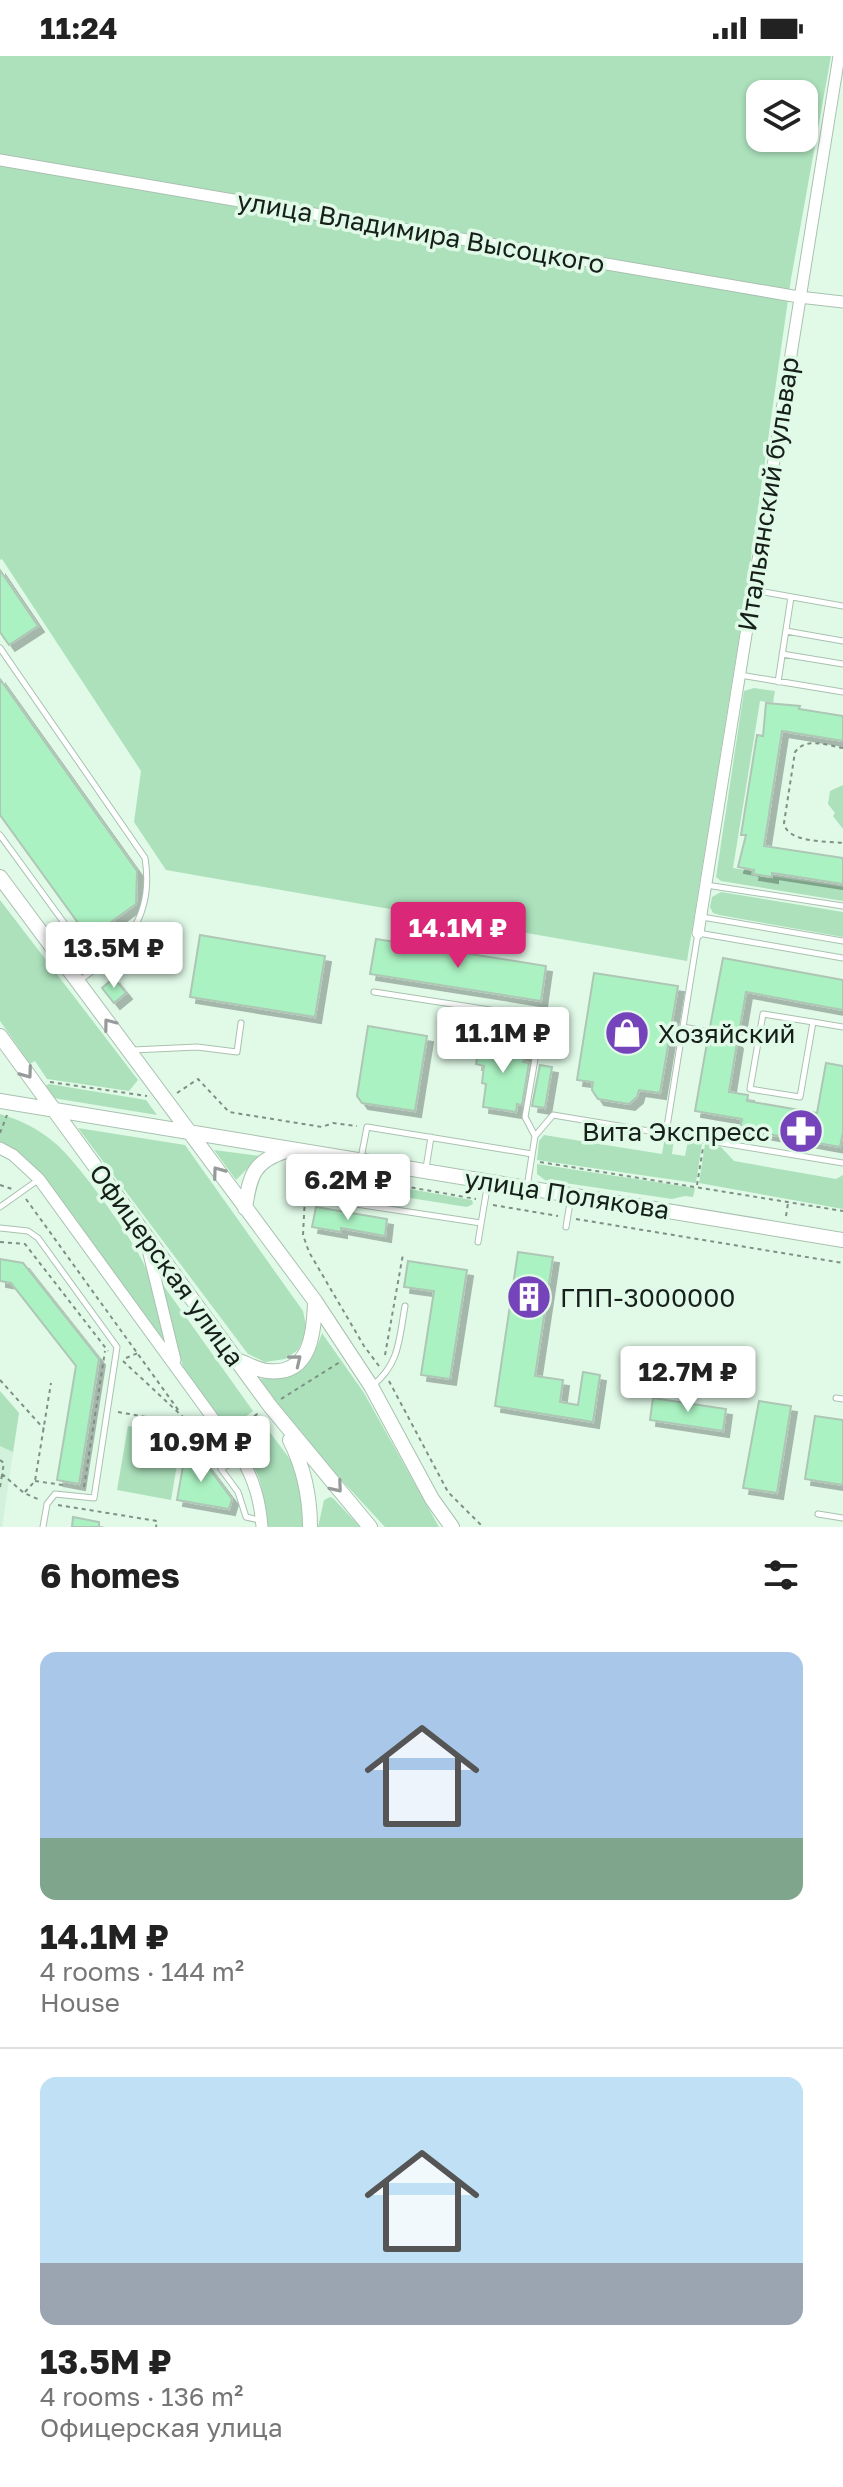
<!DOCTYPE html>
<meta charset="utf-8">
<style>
body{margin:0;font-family:"Golos Text",sans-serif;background:#f6f6f6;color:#222;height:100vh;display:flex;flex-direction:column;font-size:30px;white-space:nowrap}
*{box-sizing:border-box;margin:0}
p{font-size:26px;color:#767676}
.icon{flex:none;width:44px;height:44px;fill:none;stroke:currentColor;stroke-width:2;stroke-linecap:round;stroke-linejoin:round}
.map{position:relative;height:1471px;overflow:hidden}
.details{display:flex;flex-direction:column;background:#fff;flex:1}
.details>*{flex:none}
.tools{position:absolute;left:746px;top:24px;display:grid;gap:16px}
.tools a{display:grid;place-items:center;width:72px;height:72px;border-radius:16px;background:#fff;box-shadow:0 2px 6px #0004;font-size:40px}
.price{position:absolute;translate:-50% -68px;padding:0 18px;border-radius:8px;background:#fff;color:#222;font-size:26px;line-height:52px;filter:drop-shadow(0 2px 4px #0008)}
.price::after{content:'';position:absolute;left:50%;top:48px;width:24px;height:18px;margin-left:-12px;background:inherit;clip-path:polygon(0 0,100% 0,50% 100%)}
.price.selected{background:#db2777;color:#fff}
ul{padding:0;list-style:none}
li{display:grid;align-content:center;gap:16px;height:424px;padding:0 40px}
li+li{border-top:2px solid #e0e0e0}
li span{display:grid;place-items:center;height:248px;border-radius:16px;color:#555}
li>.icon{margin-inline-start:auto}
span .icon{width:144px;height:144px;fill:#fffc;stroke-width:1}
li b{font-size:34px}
h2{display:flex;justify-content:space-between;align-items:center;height:96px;padding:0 40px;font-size:34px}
.status{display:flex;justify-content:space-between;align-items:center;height:56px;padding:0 40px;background:#fff;direction:ltr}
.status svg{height:22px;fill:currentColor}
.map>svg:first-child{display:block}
.built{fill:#d2f2db}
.green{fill:#ace1bc;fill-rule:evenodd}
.building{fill:#abf2c2;stroke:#aec6b5;stroke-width:2;filter:url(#shadow)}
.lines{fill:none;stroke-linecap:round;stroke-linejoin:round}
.service-casing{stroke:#a9c1b0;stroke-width:7}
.minor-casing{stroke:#a9c1b0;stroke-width:13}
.secondary-casing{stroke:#a9c1b0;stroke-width:16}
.path{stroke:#7e9084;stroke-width:2;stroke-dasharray:4 4;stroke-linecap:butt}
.service{stroke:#fff;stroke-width:5}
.minor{stroke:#fff;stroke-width:11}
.secondary{stroke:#fff;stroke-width:14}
.oneway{stroke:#969a98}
.labels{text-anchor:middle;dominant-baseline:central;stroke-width:7;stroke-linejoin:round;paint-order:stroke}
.street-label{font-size:26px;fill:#161f19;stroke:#e1fae8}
.poi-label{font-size:26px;fill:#161f19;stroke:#e1fae8;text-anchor:start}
</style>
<div class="status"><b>11:24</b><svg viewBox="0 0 49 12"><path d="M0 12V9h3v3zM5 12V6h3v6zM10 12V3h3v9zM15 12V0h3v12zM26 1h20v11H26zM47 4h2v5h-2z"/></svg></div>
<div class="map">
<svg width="843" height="1471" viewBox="0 0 843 1471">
<defs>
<filter id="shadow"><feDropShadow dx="6" dy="6" stdDeviation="0" flood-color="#0004"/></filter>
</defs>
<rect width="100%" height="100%" fill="#e1fae8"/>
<path class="built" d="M0 1335 19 1357 2 1471H0Z"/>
<path class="green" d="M0 0H831L791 223 744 551 687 905 166 814 134 766 141 715 2 503 0 504ZM760 38H804V82H760Z
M754 632 775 635 773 647 760 645 733 812 751 815V819L770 822 771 820 843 831V845L721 825 716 821 744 635Z
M843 729V773L833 760 835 757 828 748 830 735Z
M721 836 843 856V881L719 859 713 857 710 851 712 841Z
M0 844 138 1024 129 1035 47 1023 35 1005 30 1008 0 965Z
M49 1028 146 1044 157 1059 53 1042 45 1030Z
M0 1058C20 1064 39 1073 55 1087 77 1105 139 1190 148 1217 156 1240 160 1265 166 1289L45 1124 0 1089Z
M78 1072 185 1089 303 1255 307 1274 298 1294 285 1303 265 1306 248 1298Z
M544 1079 662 1098 665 1081 674 1083 672 1098 685 1100 688 1085 702 1088 696 1127 537 1104 539 1085Z
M705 1088 721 1091 734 1105 836 1123 843 1119V1153L699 1127Z
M214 1094 260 1100 236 1124Z
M537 1108 695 1132 693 1141 685 1140 672 1143 545 1124 537 1118Z
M335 1120 472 1144 473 1148 467 1151 334 1130Z
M161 1226 253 1355 228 1374 183 1311Z
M322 1277 364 1337 439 1471H385L310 1390 257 1323C295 1320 310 1314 322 1277Z
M0 1335 19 1357 13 1396 0 1390Z
M260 1363 298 1414 305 1454 303 1471H266C263 1426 261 1417 233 1381Z
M128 1370 182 1379 171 1444 117 1434Z
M330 1441 333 1442 360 1471H318L324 1444Z"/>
<path class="building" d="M0 514 38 570 9 589 0 576Z
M0 623 137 815 136 848 89 882 0 759Z
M766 647 800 650 799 653 843 660V685L782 675 764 790 843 802V828L772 817V821L753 818 754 814 738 811 746 779H741L757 679 763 680Z
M200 879 325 900 315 961 190 941Z
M376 883 546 910 541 945 370 918Z
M723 902 843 924V954L746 936 739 977 733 981 737 987 729 1036 748 1039 747 1045 817 1057 826 1007 843 1010V1076L840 1091 740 1073 742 1063 695 1055 708 981 714 976 710 971Z
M594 917 678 930 660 1037 639 1034 637 1041 629 1048 598 1043 592 1034 593 1026 577 1024Z
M114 922 126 937 114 947 102 932Z
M368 970 427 980 415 1055 362 1047 357 1040Z
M480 985 526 992 523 1006 529 1007 522 1049 517 1048 516 1056 483 1051 486 1028 482 1027 484 1010 476 1008Z
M540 1009 552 1011 545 1052 532 1050Z
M316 1151 387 1163 385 1180 341 1172V1176L312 1171Z
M518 1196 553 1201 535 1320 563 1324 560 1346 578 1349 583 1316 600 1319 593 1366 495 1350Z
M0 1203 23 1207 99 1303 79 1428 57 1424 76 1310 11 1227 0 1225Z
M408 1205 467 1214 450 1323 421 1319 434 1235 404 1231Z
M653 1342 726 1353 723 1375 650 1364Z
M759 1345 791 1350 777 1437 743 1432Z
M815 1360 843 1364V1429L805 1423Z
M186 1393 196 1395 232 1443 229 1453 177 1444Z
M73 1461 99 1466V1471H72Z"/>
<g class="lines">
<g class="service-casing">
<path id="service" d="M753 534 843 550
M786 575 843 585
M0 592 145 802C155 864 123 892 78 926
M782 598 843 608
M740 619 843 636
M778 626 791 541
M0 779 97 912
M706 829 843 850
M702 861 843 885
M104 880 116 897
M374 936 542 962 525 1061 535 1080
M763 958 813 966 800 1041 750 1033Z
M813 966 843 971
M683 971 709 976
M738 982 758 984
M133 994 197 991 237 996 241 967
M666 1077 698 877 843 902
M361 1102 367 1071 532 1098
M426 1112 431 1081
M527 1131 535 1080 553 1059 843 1107
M343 1146 481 1167
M0 1151 38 1124
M566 1171 571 1141
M0 1172 28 1175 38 1182 117 1291 94 1442 55 1438 47 1448 43 1471
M478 1186 488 1126
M372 1330C400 1308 399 1283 405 1250
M836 1342 843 1343
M241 1401 221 1413 238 1436 246 1461 259 1464
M818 1458 843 1462"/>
</g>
<g class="minor-casing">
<path id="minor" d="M0 104 799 241 843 246
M698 877 839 0
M0 1092 13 1099 39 1123 241 1401C254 1424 260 1444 262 1471
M145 1181 175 1304"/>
</g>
<g class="secondary-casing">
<path id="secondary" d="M0 821 315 1245 371 1330 432 1443 452 1471
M0 980 270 1350 370 1471
M0 1045 843 1184
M245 1152C250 1120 253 1105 286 1095
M236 1304C246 1307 257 1314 267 1315 311 1320 314 1277 315 1246
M290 1384C304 1412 310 1440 310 1471"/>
</g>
<path class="path" d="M843 692C826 689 806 681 795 696L784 767C787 787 826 785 843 787
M50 1026 147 1040
M177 1037 198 1023 229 1056 322 1071 333 1067 357 1070
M0 1077 7 1059
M540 1106 843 1155
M0 1129 12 1133
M697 1129 703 1092
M26 1143 179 1355
M493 1149 558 1160
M786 1160 788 1147
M576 1163 843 1207
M0 1186 25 1188 108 1295
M385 1299 403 1198
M126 1302 138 1297
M123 1305 182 1360 216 1406
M379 1310 364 1290 309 1196 303 1179 306 1121 313 1114 476 1143
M0 1324 44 1373
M389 1325 448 1436 483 1471
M281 1343 340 1306
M118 1356 186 1368
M234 1373 259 1357
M197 1377 210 1380
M0 1404 4 1407 2 1418 24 1437 40 1444
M35 1425 63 1429
M0 1431 2 1419
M84 1431 105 1295
M25 1436 35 1425 51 1327
M58 1449 157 1465 156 1471"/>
<use href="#service" class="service"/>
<use href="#minor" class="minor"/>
<use href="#secondary" class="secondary"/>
</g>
<defs><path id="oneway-chevron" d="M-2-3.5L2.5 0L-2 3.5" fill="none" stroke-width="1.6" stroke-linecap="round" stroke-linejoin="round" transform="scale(2)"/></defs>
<g class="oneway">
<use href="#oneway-chevron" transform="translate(109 968) rotate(-127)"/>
<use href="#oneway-chevron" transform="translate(27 1017) rotate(54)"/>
<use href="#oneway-chevron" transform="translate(218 1116) rotate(-126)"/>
<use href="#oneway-chevron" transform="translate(296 1304) rotate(-39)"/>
<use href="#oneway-chevron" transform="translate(337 1431) rotate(50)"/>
</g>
<defs>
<g id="shop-disc" transform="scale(2.3)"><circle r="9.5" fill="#7543ba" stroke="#e1fae8"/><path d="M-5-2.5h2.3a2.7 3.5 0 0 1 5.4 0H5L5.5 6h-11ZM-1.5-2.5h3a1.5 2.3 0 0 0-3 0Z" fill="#fff"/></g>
<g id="pharmacy-disc" transform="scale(2.3)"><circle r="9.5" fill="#7543ba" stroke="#e1fae8"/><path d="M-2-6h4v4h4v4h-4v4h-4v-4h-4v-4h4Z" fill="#fff"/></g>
<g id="building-disc" transform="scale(2.3)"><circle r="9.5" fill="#7543ba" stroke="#e1fae8"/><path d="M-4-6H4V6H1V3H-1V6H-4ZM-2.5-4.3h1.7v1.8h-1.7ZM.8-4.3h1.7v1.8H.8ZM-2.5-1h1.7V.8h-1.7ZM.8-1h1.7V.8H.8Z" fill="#fff"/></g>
</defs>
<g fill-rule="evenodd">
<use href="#shop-disc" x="627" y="977"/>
<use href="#pharmacy-disc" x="801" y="1075"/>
<use href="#building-disc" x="529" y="1241"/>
</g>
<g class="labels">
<g class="street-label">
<text transform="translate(421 176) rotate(10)">улица Владимира Высоцкого</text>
<text transform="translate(768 438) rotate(-81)">Итальянский бульвар</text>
<text transform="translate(567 1138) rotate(9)">улица Полякова</text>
<text transform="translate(167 1209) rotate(54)">Офицерская улица</text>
</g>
<g class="poi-label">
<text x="658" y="977">Хозяйский</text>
<text x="770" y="1075" text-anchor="end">Вита Экспресс</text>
<text x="560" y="1241">ГПП-3000000</text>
</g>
</g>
</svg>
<div class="tools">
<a><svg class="icon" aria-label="layers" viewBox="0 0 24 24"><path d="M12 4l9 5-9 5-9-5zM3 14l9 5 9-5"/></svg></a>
</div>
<b class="price selected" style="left:458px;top:914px">14.1M ₽</b>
<b class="price" style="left:114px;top:934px">13.5M ₽</b>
<b class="price" style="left:503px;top:1019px">11.1M ₽</b>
<b class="price" style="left:348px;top:1166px">6.2M ₽</b>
<b class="price" style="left:688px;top:1358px">12.7M ₽</b>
<b class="price" style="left:201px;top:1428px">10.9M ₽</b>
</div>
<section class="details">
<h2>6 homes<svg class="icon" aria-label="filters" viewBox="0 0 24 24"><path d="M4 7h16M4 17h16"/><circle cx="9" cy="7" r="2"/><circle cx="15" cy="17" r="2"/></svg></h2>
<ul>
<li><span style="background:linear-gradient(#a9c7e8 75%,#7fa58c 0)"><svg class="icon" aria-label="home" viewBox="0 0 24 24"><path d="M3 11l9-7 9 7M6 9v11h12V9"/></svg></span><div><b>14.1M ₽</b><p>4 rooms · 144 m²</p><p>House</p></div></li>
<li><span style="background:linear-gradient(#bfe0f5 75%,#9aa5b1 0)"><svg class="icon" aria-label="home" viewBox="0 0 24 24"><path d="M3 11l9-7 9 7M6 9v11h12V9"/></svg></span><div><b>13.5M ₽</b><p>4 rooms · 136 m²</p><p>Офицерская улица</p></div></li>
</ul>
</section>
